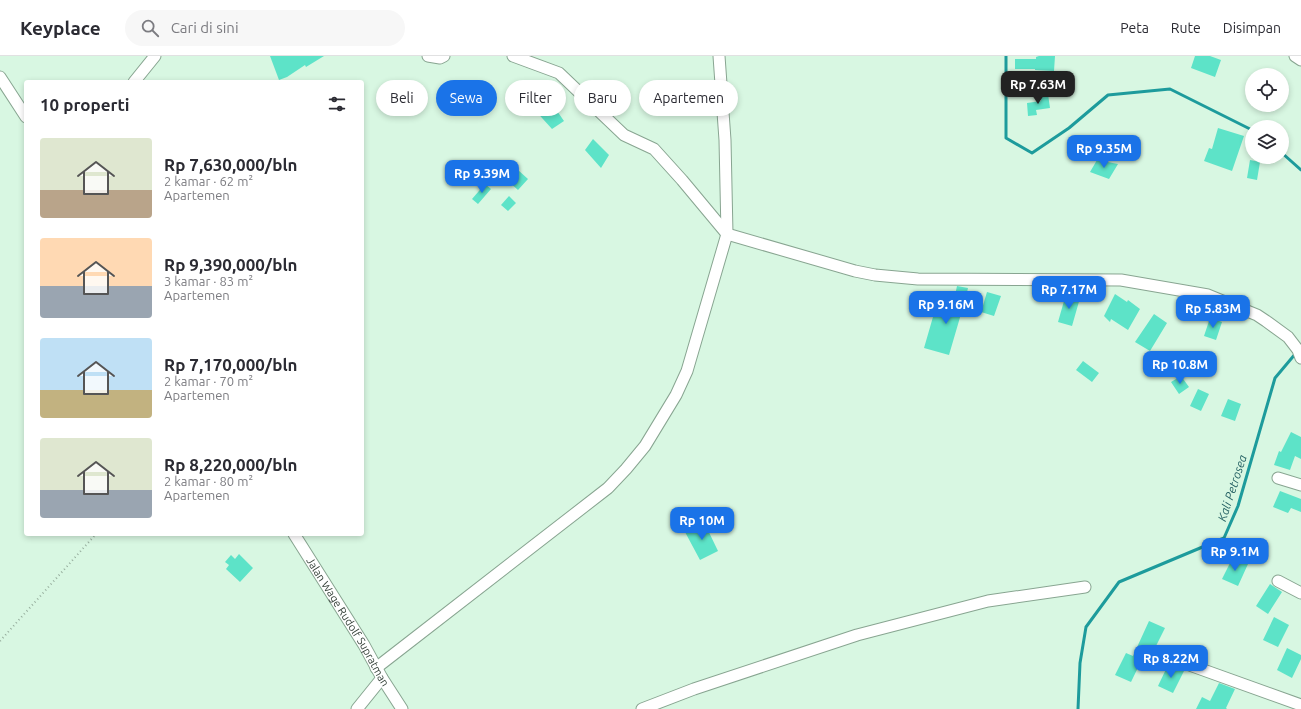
<!DOCTYPE html>
<html lang="id">
<meta charset="utf-8">
<style>
body{margin:0;font-family:Ubuntu,sans-serif;background:#f7f7f7;color:#2b2b33;height:100vh;display:flex;flex-direction:column;font-size:15px;white-space:nowrap}
*{box-sizing:border-box;margin:0}
p{font-size:13px;color:#7c7c81}
.icon{flex:none;width:22px;height:22px;fill:none;stroke:currentColor;stroke-width:2;stroke-linecap:round;stroke-linejoin:round}
.map{position:relative;flex:1;overflow:hidden}
.panel{position:absolute;left:24px;top:24px;width:340px;height:456px;display:flex;flex-direction:column;background:#fff;border-radius:4px;box-shadow:0 2px 6px #0003}
.panel>*{flex:none}
.banner{position:absolute;left:376px;top:24px;width:380px;height:36px;display:flex;gap:8px}
.controls{position:absolute;left:1245px;top:12px;display:grid;gap:8px}
.controls a{display:grid;place-items:center;width:44px;height:44px;border-radius:50%;background:#fff;box-shadow:0 2px 6px #0003;font-size:20px}
.price{position:absolute;translate:-50% -34px;padding:0 9px;border-radius:8px;background:#1a73e8;color:#fff;font-size:13px;line-height:26px;filter:drop-shadow(0 1px 2px #0008)}
.price::after{content:'';position:absolute;left:50%;top:24px;width:12px;height:9px;margin-left:-6px;background:inherit;clip-path:polygon(0 0,100% 0,50% 100%)}
.price.current{background:#222;color:#fff}
ul{padding:0;list-style:none}
li{display:flex;align-items:center;gap:12px;height:100px;padding:0 16px}
li span{display:grid;place-items:center;flex:none;width:112px;height:80px;border-radius:4px;color:#555}
li>.icon{margin-inline-start:auto}
span .icon{width:48px;height:48px;fill:#fffc;stroke-width:1}
li b{font-size:17px}
h2{display:flex;justify-content:space-between;align-items:center;height:48px;padding:0 16px;font-size:17px}
.chip{padding:0 14px;border-radius:18px;background:#fff;box-shadow:0 2px 6px #0003;font-size:14px;line-height:36px}
.chip.current{background:#1a73e8;color:#fff}
header{display:flex;align-items:center;gap:24px;box-sizing:border-box;height:56px;padding:0 20px;background:#fff;border-bottom:1px solid #e1e1e2}
header strong{font-size:19px}
nav{display:flex;gap:22px;margin-inline-start:auto;font-size:14px}
.search{width:280px;height:36px;background:#f7f7f7;display:flex;align-items:center;gap:10px;box-sizing:border-box;padding:0 14px;border-radius:22px;color:#7c7c81;font-size:15px}
.map>svg:first-child{display:block}
.lines{fill:none;stroke-linecap:round;stroke-linejoin:round}
.stream{stroke:#1d9b9c;stroke-width:3}
.building{fill:#5de3c8}
.minor-casing{stroke:#88a591;stroke-width:13}
.path{stroke:#96ad9d;stroke-width:2;stroke-dasharray:1 3;stroke-linecap:butt}
.minor{stroke:#fff;stroke-width:11}
.labels{text-anchor:middle;dominant-baseline:central;stroke-width:3;stroke-linejoin:round;paint-order:stroke}
.street-label{font-size:11px;fill:#333f37;stroke:#d8f7e2}
.water-label{font-size:12px;font-style:italic;fill:#246063;stroke:#d8f7e2}
</style>
<header>
<strong>Keyplace</strong>
<div class="search"><svg class="icon" aria-label="search" viewBox="0 0 24 24"><circle cx="10" cy="10" r="6"/><path d="M15 15l6 6"/></svg>Cari di sini</div>
<nav><a>Peta</a><a>Rute</a><a>Disimpan</a></nav>
</header>
<div class="map">
<svg width="1301" height="653" viewBox="0 0 1301 653">
<rect width="100%" height="100%" fill="#d8f7e2"/>
<g class="lines">
<path class="stream" d="M1006 0V82L1032 97 1069 72 1108 39 1170 33 1252 74
M1282 97 1301 114
M1078 653 1080 607 1086 571 1119 526 1224 482 1238 450 1275 322 1296 297"/>
</g>
<path class="building" d="M270 0H324L306 11 305 9 287 21 279 24Z
M1055 0 1054 15 1035 14V13H1015V3H1036V1L1039 0Z
M1195 0H1210L1221 4 1215 21 1191 12Z
M538 30 547 38 546 39 564 65 552 73 533 52 531 54 522 45Z
M1048 38 1050 52 1036 54 1037 59 1028 60 1027 47 1041 45 1040 39Z
M1218 72 1244 80 1232 115 1204 105 1209 92 1212 93Z
M593 83 609 99 601 112 585 94Z
M1097 104 1118 108 1109 123 1090 116Z
M1250 104 1260 106 1257 124 1247 122Z
M518 114 528 123 518 134 509 126Z
M485 128 491 133 478 148 472 143Z
M509 140 516 147 508 155 501 149Z
M957 230 968 232 962 258H961L949 299 924 292 935 254 951 258Z
M987 236 1001 240 994 260 981 256Z
M1066 238 1080 242 1072 270 1058 266Z
M1115 238 1127 246 1128 244 1140 253 1128 274 1111 263 1110 266 1104 260Z
M1154 258 1167 267 1150 295 1135 286Z
M1210 262 1222 266 1216 284 1204 280Z
M1083 305 1099 317 1092 326 1076 314Z
M1181 320 1189 331 1179 338 1171 326Z
M1198 333 1209 338 1201 355 1190 350Z
M1228 343 1241 348 1235 365 1221 360Z
M1291 376 1301 381V403L1295 400 1290 414 1274 409 1279 395 1281 396Z
M1280 435 1301 443V456L1291 452 1288 457 1273 451Z
M704 466 718 495 700 504 685 476Z
M239 498 253 512 240 526 226 513 229 509 225 506 231 499 235 503Z
M1233 501 1248 508 1238 530 1222 523Z
M1270 528 1282 536 1268 558 1256 550Z
M1274 561 1289 569 1278 591 1263 584Z
M1149 565 1165 572 1154 594 1148 591 1131 626 1115 619 1126 597 1133 600Z
M1287 592 1301 599V603L1292 622 1277 614Z
M1168 609 1184 615 1173 637 1158 630Z
M1219 627 1235 633 1226 652 1227 653H1196L1202 641 1210 645Z"/>
<g class="lines">
<g class="minor-casing">
<g id="minor">
<path d="M428 0 440 2 444 0"/>
<path d="M513 0 559 17 624 79 654 93 682 124 727 178 855 215 875 219 918 223 1121 224 1208 239 1257 259 1266 265 1288 281 1298 294 1301 302"/>
<path d="M1295 0 1301 4"/>
<path d="M0 21 26 61"/>
<path d="M134 26 155 0"/>
<path d="M1278 422 1301 429"/>
<path id="s1" d="M294 478 364 589 382 622 402 653"/>
<path d="M1278 525 1301 537"/>
<path d="M1170 602 1301 649"/>
<path d="M376 612 608 432 626 413 645 390 676 339 687 315 727 178 725 84 719 0"/>
<path d="M357 653 382 622"/>
<path d="M642 653 694 633 857 579 988 545 1085 531"/>
</g>
</g>
<path class="path" d="M0 585 96 478"/>
<use href="#minor" class="minor"/>
</g>
<g class="labels">
<g class="street-label">
<text stroke="none"><textPath href="#s1" startOffset="103">Jalan Wage Rudolf Supratman</textPath></text>
</g>
<g class="water-label">
<text transform="translate(1232 432) rotate(-72)">Kali Petrosea</text>
</g>
</g>
</svg>
<div class="controls">
<a><svg class="icon" aria-label="locate" viewBox="0 0 24 24"><circle cx="12" cy="12" r="6"/><path d="M12 2v4M12 18v4M2 12h4M18 12h4"/></svg></a>
<a><svg class="icon" aria-label="layers" viewBox="0 0 24 24"><path d="M12 4l9 5-9 5-9-5zM3 14l9 5 9-5"/></svg></a>
</div>
<b class="price current" style="left:1038px;top:49px">Rp 7.63M</b>
<b class="price" style="left:1104px;top:113px">Rp 9.35M</b>
<b class="price" style="left:482px;top:138px">Rp 9.39M</b>
<b class="price" style="left:1069px;top:254px">Rp 7.17M</b>
<b class="price" style="left:946px;top:269px">Rp 9.16M</b>
<b class="price" style="left:1213px;top:273px">Rp 5.83M</b>
<b class="price" style="left:1180px;top:329px">Rp 10.8M</b>
<b class="price" style="left:702px;top:485px">Rp 10M</b>
<b class="price" style="left:1235px;top:516px">Rp 9.1M</b>
<b class="price" style="left:1171px;top:623px">Rp 8.22M</b>
<div class="banner">
<a class="chip">Beli</a>
<a class="chip current">Sewa</a>
<a class="chip">Filter</a>
<a class="chip">Baru</a>
<a class="chip">Apartemen</a>
</div>
<section class="panel">
<h2>10 properti<svg class="icon" aria-label="filters" viewBox="0 0 24 24"><path d="M4 7h16M4 17h16"/><circle cx="9" cy="7" r="2"/><circle cx="15" cy="17" r="2"/></svg></h2>
<ul>
<li><span style="background:linear-gradient(#dfe7d0 65%,#b9a48a 0)"><svg class="icon" aria-label="home" viewBox="0 0 24 24"><path d="M3 11l9-7 9 7M6 9v11h12V9"/></svg></span><div><b>Rp 7,630,000/bln</b><p>2 kamar · 62 m²</p><p>Apartemen</p></div></li>
<li><span style="background:linear-gradient(#ffd9b3 60%,#9aa5b1 0)"><svg class="icon" aria-label="home" viewBox="0 0 24 24"><path d="M3 11l9-7 9 7M6 9v11h12V9"/></svg></span><div><b>Rp 9,390,000/bln</b><p>3 kamar · 83 m²</p><p>Apartemen</p></div></li>
<li><span style="background:linear-gradient(#bfe0f5 65%,#c2b280 0)"><svg class="icon" aria-label="home" viewBox="0 0 24 24"><path d="M3 11l9-7 9 7M6 9v11h12V9"/></svg></span><div><b>Rp 7,170,000/bln</b><p>2 kamar · 70 m²</p><p>Apartemen</p></div></li>
<li><span style="background:linear-gradient(#dfe7d0 65%,#9aa5b1 0)"><svg class="icon" aria-label="home" viewBox="0 0 24 24"><path d="M3 11l9-7 9 7M6 9v11h12V9"/></svg></span><div><b>Rp 8,220,000/bln</b><p>2 kamar · 80 m²</p><p>Apartemen</p></div></li>
</ul>
</section>
</div>
